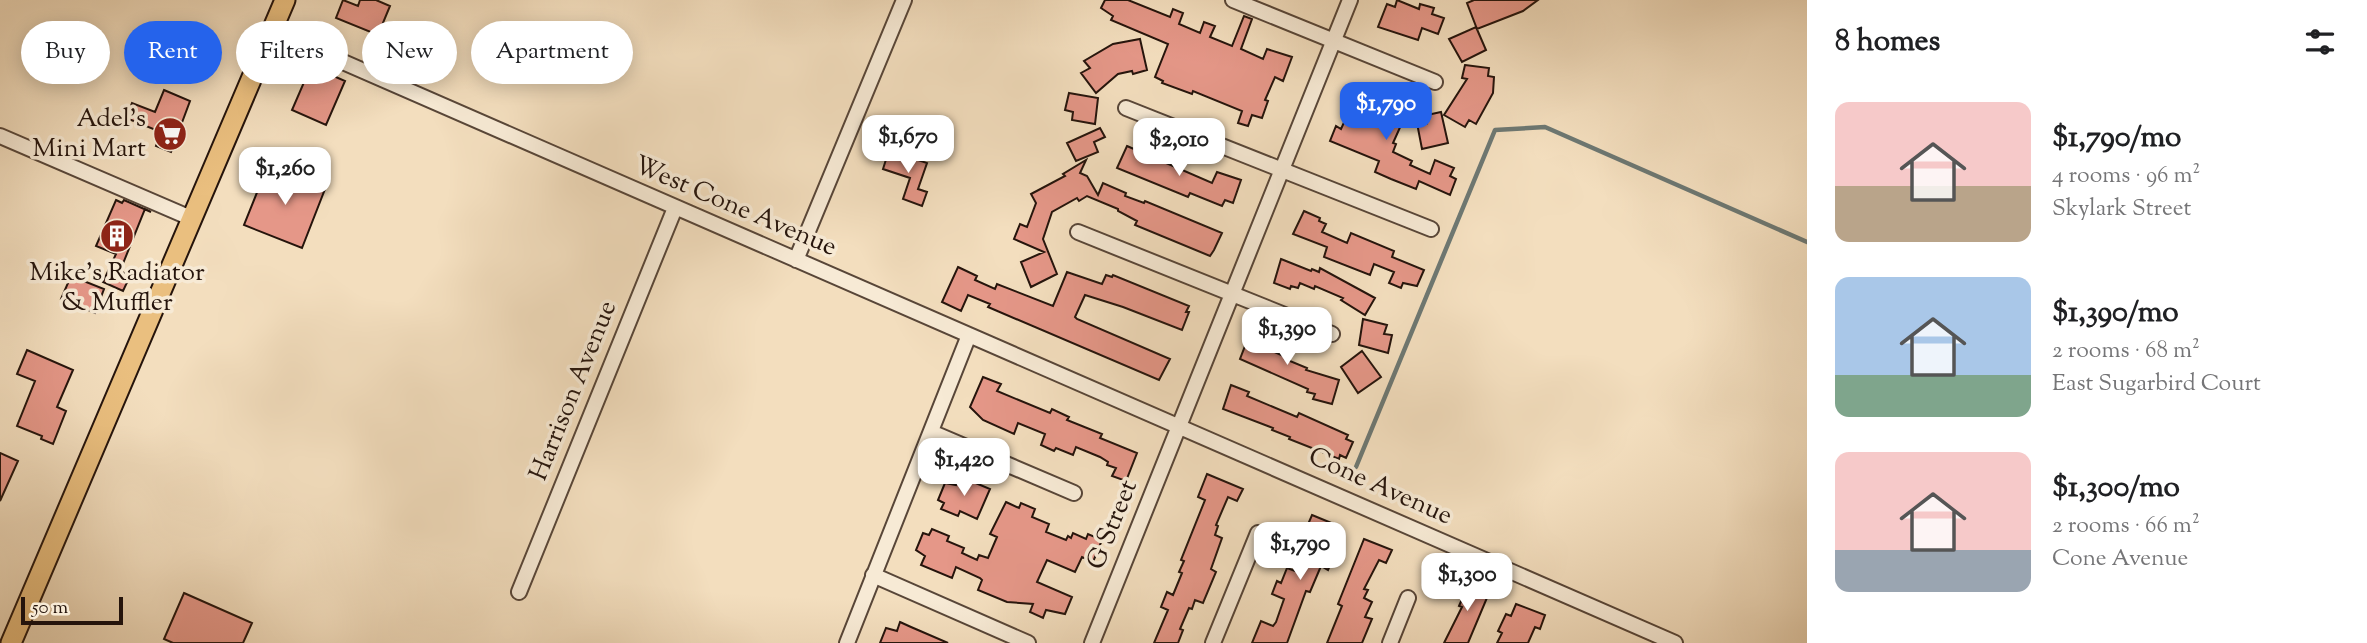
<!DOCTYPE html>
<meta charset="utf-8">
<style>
body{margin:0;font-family:"Sorts Mill Goudy",serif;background:#f2f2f2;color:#202124;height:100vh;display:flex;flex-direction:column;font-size:26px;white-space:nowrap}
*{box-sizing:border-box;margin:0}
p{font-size:23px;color:#757577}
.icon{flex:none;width:38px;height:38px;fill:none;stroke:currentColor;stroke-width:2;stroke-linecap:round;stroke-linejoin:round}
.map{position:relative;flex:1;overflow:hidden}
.details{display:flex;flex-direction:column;background:#fff;width:560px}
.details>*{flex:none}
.hud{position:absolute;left:21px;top:21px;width:665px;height:63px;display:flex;gap:14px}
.scale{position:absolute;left:21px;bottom:18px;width:102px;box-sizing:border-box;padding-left:7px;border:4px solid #25140c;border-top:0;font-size:19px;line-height:24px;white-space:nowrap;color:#25140c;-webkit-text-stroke:5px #f7ead5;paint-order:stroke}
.price{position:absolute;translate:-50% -60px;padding:0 16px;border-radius:14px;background:#fff;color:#222;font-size:23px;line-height:46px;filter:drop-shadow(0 2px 4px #0008)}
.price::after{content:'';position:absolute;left:50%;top:42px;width:21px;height:16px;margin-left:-10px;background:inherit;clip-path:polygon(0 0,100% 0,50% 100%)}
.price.active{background:#2563eb;color:#fff}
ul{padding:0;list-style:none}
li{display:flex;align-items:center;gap:21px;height:175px;padding:0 28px}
li span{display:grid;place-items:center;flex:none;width:196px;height:140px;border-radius:14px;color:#555}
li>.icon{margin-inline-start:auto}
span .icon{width:84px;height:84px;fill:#fffc;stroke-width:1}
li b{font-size:30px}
h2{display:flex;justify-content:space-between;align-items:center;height:84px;padding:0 28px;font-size:30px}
.chip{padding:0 24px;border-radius:32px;background:#fff;box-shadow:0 4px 18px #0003;font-size:24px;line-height:63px}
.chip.active{background:#2563eb;color:#fff}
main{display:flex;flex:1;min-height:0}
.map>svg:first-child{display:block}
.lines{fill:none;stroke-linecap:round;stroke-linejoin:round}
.stream{stroke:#6d7873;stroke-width:4.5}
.building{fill:#e59788;stroke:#25140c;stroke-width:2}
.minor-casing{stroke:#584638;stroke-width:18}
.highway-casing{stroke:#25140c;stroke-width:23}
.minor{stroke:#f7ead5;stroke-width:14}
.highway{stroke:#eabf7f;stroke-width:19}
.labels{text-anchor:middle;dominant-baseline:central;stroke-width:7;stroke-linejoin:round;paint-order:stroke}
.poi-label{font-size:26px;fill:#25140c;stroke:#f7ead5;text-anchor:end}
.street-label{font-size:26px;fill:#25140c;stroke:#f7ead5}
</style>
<main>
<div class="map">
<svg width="1807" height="643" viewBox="0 0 1807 643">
<rect width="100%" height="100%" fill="#f3debe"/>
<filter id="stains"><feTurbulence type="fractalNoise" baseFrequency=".00286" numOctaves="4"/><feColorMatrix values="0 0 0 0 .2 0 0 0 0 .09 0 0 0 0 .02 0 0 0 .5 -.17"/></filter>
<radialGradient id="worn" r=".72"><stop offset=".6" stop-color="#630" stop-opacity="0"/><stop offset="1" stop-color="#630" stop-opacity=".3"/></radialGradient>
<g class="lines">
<path class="stream" d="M1356 467 1495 130 1545 127 1807 242"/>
</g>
<path class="building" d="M343 0 358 6 360 0H376L390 6 378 35 336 18Z
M1105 0H1128L1170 17 1173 9 1183 13 1179 24 1200 33 1204 22 1215 26 1210 37 1232 46 1244 16 1252 19 1241 49 1263 59 1267 49 1292 57 1283 81 1275 77 1265 100 1268 101 1262 118 1252 115 1248 126 1238 123 1242 111 1193 91 1192 94 1162 83 1163 81 1155 77 1168 44 1111 20 1113 16 1101 8Z
M1397 0 1419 9 1420 4 1434 8 1432 14 1444 18 1438 34 1422 28 1418 40 1378 27 1387 4 1395 7Z
M1474 0H1538L1523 11 1477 29 1467 3Z
M1476 27 1486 50 1462 62 1449 39Z
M411 31 430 39 422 58 403 50Z
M1140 39 1147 70 1133 74 1132 71 1118 74 1096 93 1081 73 1090 68 1084 61 1113 44Z
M191 55 212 64 206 77 185 69Z
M1465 65 1489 68 1488 76 1494 77 1493 93 1476 124 1469 120 1465 127 1444 115 1467 79 1462 78Z
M311 66 345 81 326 125 292 110Z
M1371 84 1382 88 1377 99 1395 106 1394 110 1406 114 1393 143 1396 144 1393 152 1412 161 1410 165 1430 174 1435 160 1454 168 1450 176 1456 179 1450 195 1419 181 1416 189 1391 179 1375 172 1379 161 1330 141 1336 126 1341 129 1358 92 1366 95Z
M164 90 190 101 171 152 156 146 161 132 126 118 132 103 155 112Z
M1069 93 1098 98 1095 124 1072 120 1073 112 1065 110Z
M1441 112 1448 143 1422 149 1416 118 1427 123V115Z
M1100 128 1105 137 1094 142 1098 152 1076 161 1067 143Z
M1127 146 1212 183 1217 172 1241 180 1233 203 1225 200 1222 206 1190 193 1188 197 1117 168Z
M889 150 927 163 918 189 927 192 922 206 903 199 910 178 883 169Z
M1086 160 1080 173 1087 176 1098 195 1103 183 1126 193 1125 196 1144 203 1145 201 1222 233 1214 250 1210 256 1135 225 1137 221 1118 211V209L1087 196 1079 201 1077 198 1052 212 1043 239 1057 274 1031 287 1021 262 1044 252 1014 239 1020 224 1027 227 1036 203 1031 194 1065 176 1063 174Z
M268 165 325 189 302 248 244 225Z
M116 200 122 203 124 200 151 212 145 209 120 271 130 276 123 291 103 282 116 254 96 246Z
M1304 211 1320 218 1319 221 1326 224 1322 232 1347 243 1351 233 1394 251 1392 257 1424 270 1417 286 1403 283 1401 288 1389 283 1394 272 1374 264 1370 275 1324 257 1327 247 1293 234Z
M1281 259 1311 271 1312 269 1319 272 1320 268 1375 298 1365 315 1341 300 1343 298 1315 286 1314 289 1300 283 1298 288 1291 286 1290 289 1274 283Z
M958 267 977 276 975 280 995 289 997 284 1053 306 1067 272 1102 284 1106 275 1112 277 1113 275 1189 306 1186 312H1189L1182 330 1123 307 1085 295 1075 317 1077 319 1170 359 1159 380 988 307 990 304 968 295 961 311 942 302Z
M71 276 104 289 95 313 61 299Z
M1363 319 1387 325 1384 334 1392 335 1388 353 1359 345Z
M1252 328 1276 341 1272 351 1286 357 1285 359 1307 368 1306 370 1339 380 1332 404 1313 399 1315 394 1307 392 1308 389 1240 359Z
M27 350 73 370 57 407 66 411 53 444 41 439 42 436 17 426 35 381 17 374Z
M1362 351 1381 377 1358 393 1341 367Z
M983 377 1001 384 997 391 1050 413 1052 409 1069 417 1067 420 1102 434 1100 438 1137 453 1126 481 1112 476 1116 468 1107 465 1108 462 1100 457 1076 447 1073 455 1056 448 1054 451 1041 445 1045 434 1018 423 1014 434 983 420 970 407Z
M1231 385 1249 392 1247 396 1297 417 1299 413 1348 435 1346 439 1353 442 1346 458 1340 455 1339 459 1322 452 1289 439 1290 437 1272 430 1273 428 1223 409Z
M0 453 18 461 0 501Z
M1207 474 1243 489 1237 501 1228 497 1216 525 1218 526 1215 535 1222 538 1211 569 1216 572 1203 603 1195 600 1192 609 1189 608 1180 629 1183 630 1178 643H1154L1168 610 1161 607 1167 592 1173 595 1182 573 1179 572 1184 561 1181 560 1205 500 1198 497Z
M959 476 990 489 977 519 960 511 958 516 941 509 944 503 938 500 945 483 956 485Z
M1006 502 1019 508 1021 503 1035 509 1032 517 1049 524 1046 532 1066 540 1068 536 1071 538 1073 533 1086 539 1088 534 1102 540 1093 562 1082 557 1075 572 1047 560 1037 582 1072 597 1065 614 1046 610 1043 618 1030 612 1033 604 1007 602 978 590 982 580 980 578 956 567 952 578 921 565 925 556 916 550 923 533 929 535 932 529 949 536 947 541 964 548 962 553 977 560 979 555 988 558 997 537 990 534Z
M1312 515 1334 524 1328 537 1340 541 1328 570 1321 566 1310 592 1306 591 1287 643H1252L1261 621 1273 626 1276 622 1284 599 1272 594 1277 581 1281 583 1287 568 1295 571 1311 531 1306 529Z
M1364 539 1392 550 1386 563 1379 560 1364 589 1368 590 1364 598 1372 602 1365 617 1372 619 1362 643H1327L1342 606 1338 604Z
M1461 581 1489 593 1468 643H1444L1462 607 1459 606 1463 597 1456 594Z
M184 593 252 623 243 643H173L164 639Z
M1516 604 1545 615 1540 629 1535 627 1528 643H1497L1502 633 1498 631 1506 614 1511 616Z
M900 622 911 627 948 643H880L886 628 897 631Z"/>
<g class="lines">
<g class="minor-casing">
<path id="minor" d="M1233 0 1435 82
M272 31 1675 643
M1126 108 1431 229
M0 136 193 219
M1078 232 1332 334
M796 260 904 0
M931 432 1074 493
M873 575 1028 643
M519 592 675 208
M847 643 969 335
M1092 643 1350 0
M1213 643 1258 533
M1390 643 1408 598"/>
</g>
<g class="highway-casing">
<path id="highway" d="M11 643 285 0"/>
</g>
<use href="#minor" class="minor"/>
<use href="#highway" class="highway"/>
</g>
<defs>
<g id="supermarket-disc" transform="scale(1.75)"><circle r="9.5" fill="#8f2418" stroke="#f7ead5"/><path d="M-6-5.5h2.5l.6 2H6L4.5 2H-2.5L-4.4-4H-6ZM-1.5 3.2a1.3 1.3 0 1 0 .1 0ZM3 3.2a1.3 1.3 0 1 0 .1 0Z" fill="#fff"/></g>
<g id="building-disc" transform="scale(1.75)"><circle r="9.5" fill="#8f2418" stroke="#f7ead5"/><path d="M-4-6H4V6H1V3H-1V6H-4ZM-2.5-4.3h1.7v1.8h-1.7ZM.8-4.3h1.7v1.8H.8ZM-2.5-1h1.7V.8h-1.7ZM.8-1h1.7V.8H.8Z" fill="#fff"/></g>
</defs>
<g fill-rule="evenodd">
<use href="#supermarket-disc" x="170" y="134"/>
<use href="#building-disc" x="117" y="236"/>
</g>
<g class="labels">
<g class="poi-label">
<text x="146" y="119">Adel's<tspan x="146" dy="30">Mini Mart</tspan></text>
<text x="117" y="273" text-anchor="middle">Mike's Radiator<tspan x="117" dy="30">&amp; Muffler</tspan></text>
</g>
<g class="street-label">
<text transform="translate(735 207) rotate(23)">West Cone Avenue</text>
<text transform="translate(574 391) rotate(-68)">Harrison Avenue</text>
<text transform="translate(1380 487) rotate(24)">Cone Avenue</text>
<text transform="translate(1113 525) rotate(-68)">G Street</text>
</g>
</g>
<rect width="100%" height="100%" filter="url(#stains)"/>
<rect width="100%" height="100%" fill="url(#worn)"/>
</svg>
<div class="scale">50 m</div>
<b class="price active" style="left:1386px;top:142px">$1,790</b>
<b class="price" style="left:908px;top:175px">$1,670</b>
<b class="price" style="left:1179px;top:178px">$2,010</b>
<b class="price" style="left:285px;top:207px">$1,260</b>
<b class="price" style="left:1287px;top:367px">$1,390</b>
<b class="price" style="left:964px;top:498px">$1,420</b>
<b class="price" style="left:1300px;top:582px">$1,790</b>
<b class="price" style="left:1467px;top:613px">$1,300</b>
<div class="hud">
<a class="chip">Buy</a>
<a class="chip active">Rent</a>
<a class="chip">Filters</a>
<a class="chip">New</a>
<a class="chip">Apartment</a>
</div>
</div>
<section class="details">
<h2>8 homes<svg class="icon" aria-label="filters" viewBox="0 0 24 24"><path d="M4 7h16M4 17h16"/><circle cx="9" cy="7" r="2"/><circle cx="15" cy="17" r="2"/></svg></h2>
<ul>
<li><span style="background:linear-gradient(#f6c9c9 60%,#b9a48a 0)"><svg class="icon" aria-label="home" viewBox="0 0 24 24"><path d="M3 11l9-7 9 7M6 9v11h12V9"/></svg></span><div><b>$1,790/mo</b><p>4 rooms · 96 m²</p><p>Skylark Street</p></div></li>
<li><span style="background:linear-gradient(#a9c7e8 70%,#7fa58c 0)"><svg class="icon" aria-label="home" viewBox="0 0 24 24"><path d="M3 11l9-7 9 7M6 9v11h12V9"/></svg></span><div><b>$1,390/mo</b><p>2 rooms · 68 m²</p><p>East Sugarbird Court</p></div></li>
<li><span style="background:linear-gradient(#f6c9c9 70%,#9aa5b1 0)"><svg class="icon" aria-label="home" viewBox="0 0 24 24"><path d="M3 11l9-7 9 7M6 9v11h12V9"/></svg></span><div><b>$1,300/mo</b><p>2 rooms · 66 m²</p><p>Cone Avenue</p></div></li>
</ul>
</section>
</main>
